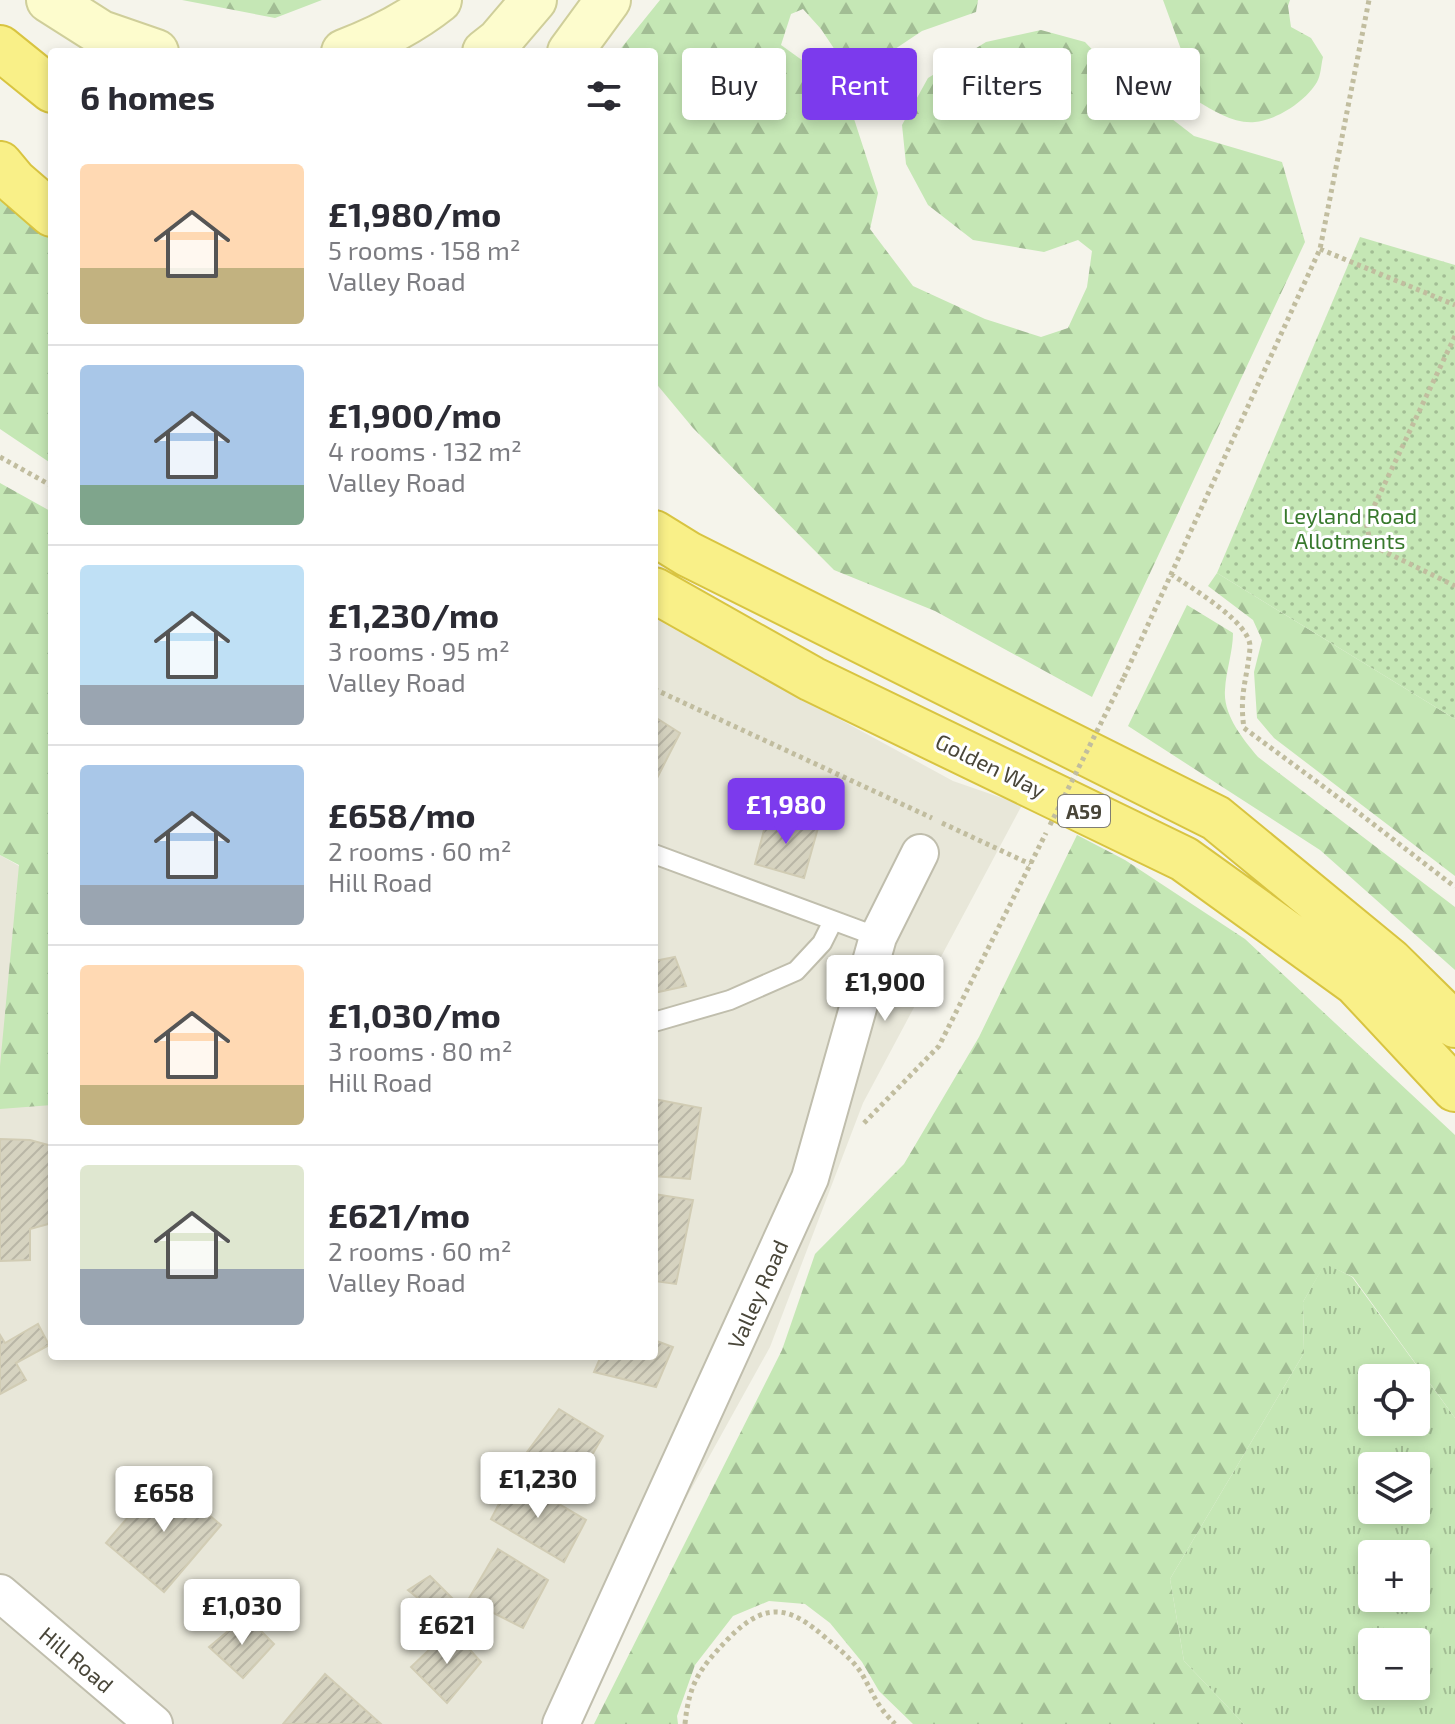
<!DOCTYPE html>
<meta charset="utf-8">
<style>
body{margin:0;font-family:"Exo 2",sans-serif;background:#f7f7f7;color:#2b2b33;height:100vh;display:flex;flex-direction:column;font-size:30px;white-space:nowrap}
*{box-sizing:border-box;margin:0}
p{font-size:26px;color:#7c7c81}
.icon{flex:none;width:44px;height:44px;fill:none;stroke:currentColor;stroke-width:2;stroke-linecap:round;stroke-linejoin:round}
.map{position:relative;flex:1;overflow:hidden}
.details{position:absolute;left:48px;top:48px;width:610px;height:1312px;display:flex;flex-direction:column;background:#fff;border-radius:8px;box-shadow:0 4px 12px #0003}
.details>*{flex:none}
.guide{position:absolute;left:682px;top:48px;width:652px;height:72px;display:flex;gap:16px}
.controls{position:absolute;left:1358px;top:1364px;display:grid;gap:16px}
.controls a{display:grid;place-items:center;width:72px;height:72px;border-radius:8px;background:#fff;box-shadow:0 4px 12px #0003;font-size:40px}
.price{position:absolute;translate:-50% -68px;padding:0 18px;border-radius:8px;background:#fff;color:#222;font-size:26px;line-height:52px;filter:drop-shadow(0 2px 4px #0008)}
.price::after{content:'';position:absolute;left:50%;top:48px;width:24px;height:18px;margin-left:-12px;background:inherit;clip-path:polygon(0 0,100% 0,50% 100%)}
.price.current{background:#7c3aed;color:#fff}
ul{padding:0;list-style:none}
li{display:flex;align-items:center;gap:24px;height:200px;padding:0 32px}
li+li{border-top:2px solid #e1e1e2}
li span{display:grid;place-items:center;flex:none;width:224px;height:160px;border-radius:8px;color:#555}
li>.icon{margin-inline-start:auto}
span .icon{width:96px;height:96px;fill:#fffc;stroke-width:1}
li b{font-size:34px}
h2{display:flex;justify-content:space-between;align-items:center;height:96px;padding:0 32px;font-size:34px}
.tag{padding:0 28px;border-radius:8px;background:#fff;box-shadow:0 4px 12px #0003;font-size:28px;line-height:72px}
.tag.current{background:#7c3aed;color:#fff}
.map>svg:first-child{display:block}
.residential{fill:#e8e7d9}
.grass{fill:url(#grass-tufts);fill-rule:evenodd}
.forest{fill:url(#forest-firs)}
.park{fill:url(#park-dots)}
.building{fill:url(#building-hatch);stroke:#d1ccb4;stroke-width:2}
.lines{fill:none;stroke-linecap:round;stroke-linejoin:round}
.service-casing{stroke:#c0bead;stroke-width:22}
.minor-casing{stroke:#c0bead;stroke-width:40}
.secondary-casing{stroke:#cfce9a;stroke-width:48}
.trunk-casing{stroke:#d8c441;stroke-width:48}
.path{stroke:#c1bd9f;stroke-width:5;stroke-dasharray:4 4;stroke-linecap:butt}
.service{stroke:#fff;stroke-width:18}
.minor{stroke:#fff;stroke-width:36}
.secondary{stroke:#fdfccd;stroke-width:44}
.trunk{stroke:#f9f088;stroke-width:44}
.path-bridge{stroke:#c1bd9f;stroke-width:5;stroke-dasharray:4 4;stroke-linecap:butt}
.labels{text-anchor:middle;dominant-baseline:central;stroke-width:6;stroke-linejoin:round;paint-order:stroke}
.shield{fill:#fff;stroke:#807e74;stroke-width:2}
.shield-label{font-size:20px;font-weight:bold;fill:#494639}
.park-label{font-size:22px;fill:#38792d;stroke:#fff}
.street-label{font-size:22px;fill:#494639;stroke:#fff}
</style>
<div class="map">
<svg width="1455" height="1724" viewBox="0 0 1455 1724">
<defs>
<pattern id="grass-tufts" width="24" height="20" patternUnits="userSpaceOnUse" patternTransform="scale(2)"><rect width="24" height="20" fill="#c5e7b5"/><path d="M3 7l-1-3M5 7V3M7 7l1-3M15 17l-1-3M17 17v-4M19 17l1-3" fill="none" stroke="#a2bd94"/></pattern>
<pattern id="forest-firs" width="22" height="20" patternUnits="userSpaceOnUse" patternTransform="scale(2)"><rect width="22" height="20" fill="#c5e7b5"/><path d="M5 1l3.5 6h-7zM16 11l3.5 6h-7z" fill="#a2bd94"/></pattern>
<pattern id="park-dots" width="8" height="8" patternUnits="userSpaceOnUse" patternTransform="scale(2)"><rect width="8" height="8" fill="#c5e7b5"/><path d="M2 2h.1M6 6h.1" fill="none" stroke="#a2bd94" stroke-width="1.8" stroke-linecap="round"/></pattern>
<pattern id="building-hatch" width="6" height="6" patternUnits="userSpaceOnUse" patternTransform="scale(2)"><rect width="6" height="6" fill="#d6d3c0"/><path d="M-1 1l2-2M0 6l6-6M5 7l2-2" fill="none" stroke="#b9b6a6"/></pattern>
</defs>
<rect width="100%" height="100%" fill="#f5f4eb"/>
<path class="residential" d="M654 618 953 781 1022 805 863 1103 770 1347 561 1724H0V855L52 885V1356H654Z"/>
<path class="grass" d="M1325 1263 1352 1277 1455 1418V1724H1244L1184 1661 1170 1579 1304 1353 1303 1302ZM1372 1378H1416V1422H1372ZM1372 1466H1416V1510H1372ZM1372 1554H1416V1598H1372ZM1372 1642H1416V1686H1372Z"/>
<path class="forest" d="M182 0H322L275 18Z
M660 0H978L976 12 922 31 880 59 845 65 821 29 803 9 791 14 781 45 845 91 878 193 870 229 913 286 985 319 1041 337 1068 328 1087 287 1092 251 1078 240 1044 252 973 240 928 205 906 164 902 125 928 78 986 42 1041 30 1085 42 1119 78 1194 136 1282 162 1305 242 1092 697 935 611 834 570 693 428 654 381V52H618Z
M1163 0H1290L1288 6 1291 27 1311 38 1323 57C1321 65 1321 75 1317 82 1306 101 1277 120 1255 122 1234 124 1214 111 1197 101L1190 74Z
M0 188 52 239V464L0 429Z
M0 483 52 512V1105L0 1109V1066L19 865 0 855Z
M1217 573 1455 719V876L1274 738 1257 718 1254 672 1262 640 1253 620 1208 586Z
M1187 605 1233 633C1233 652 1226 670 1225 690 1223 715 1243 739 1258 757L1455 907V970L1320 850 1128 726Z
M1077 835 1125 860 1245 939 1455 1135V1418L1353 1277 1325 1264 1303 1302 1304 1353 1170 1579 1184 1661 1244 1724H913L879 1691 862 1662 830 1623 805 1604 769 1601 733 1616 695 1665 677 1716 678 1724H594L782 1350 815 1254 904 1164 979 1037Z"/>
<path class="park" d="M1360 237 1455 265V719L1217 573Z"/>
<path class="building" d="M658 719 680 733 654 784V727Z
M768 815 818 828 804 878 755 864Z
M675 957 686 986 654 993V961Z
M654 1099 701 1108 690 1179 654 1176Z
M0 1139 30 1140 52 1146V1223L30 1229V1260L0 1261Z
M654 1194 693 1200 676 1284 654 1281Z
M38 1324 49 1345 16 1363 26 1380 0 1394V1335L5 1343Z
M654 1340 673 1347 656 1387 594 1372 601 1356H654Z
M559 1409 603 1436 570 1493 519 1463Z
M163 1476 221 1525 164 1592 106 1543Z
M513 1477 586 1520 564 1562 491 1519Z
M498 1549 548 1580 523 1628 468 1600Z
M430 1576 458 1604 441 1617 408 1590Z
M246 1616 274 1644 243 1678 209 1647Z
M451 1629 481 1662 447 1703 411 1667Z
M325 1674 381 1724H283Z"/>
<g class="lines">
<g class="service-casing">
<path id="service" d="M654 854 878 937
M654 1022 730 1000 796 971 822 943 833 921"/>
</g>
<g class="minor-casing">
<path id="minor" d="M0 1593 154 1724
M561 1724 810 1178 878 937 920 853"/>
</g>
<g class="secondary-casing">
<path id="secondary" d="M49 0 101 33 156 52
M344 52C378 39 410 23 439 0
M485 52 499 41 534 0
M570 52 608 0"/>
</g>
<g class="trunk-casing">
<path id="trunk" d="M0 48 52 90
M0 164 15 182 52 214
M654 533 688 554 1216 818 1390 961 1455 1025
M654 590 812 679 1184 859 1356 983 1455 1089"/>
</g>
<path class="path" d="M1320 249 1455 305
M1455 336 1366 523 1371 545 1455 586
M0 457 52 486
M1171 574C1191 588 1252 623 1250 648 1247 680 1239 694 1244 728L1355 810 1455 887
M1124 677 1320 249 1369 0
M654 689 932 818
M942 823 1030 864
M864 1123 939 1046 1046 833
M685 1724C689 1683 700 1668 728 1639 765 1601 789 1605 827 1639 839 1649 853 1660 862 1674 874 1695 876 1705 895 1724"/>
<use href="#service" class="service"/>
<use href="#minor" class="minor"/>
<use href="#secondary" class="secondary"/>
<use href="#trunk" class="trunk"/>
<path class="path-bridge" d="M1050 825 1124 677"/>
</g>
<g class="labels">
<rect class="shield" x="1058" y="795" width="52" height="32" rx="6"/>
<g class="shield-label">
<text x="1084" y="811">A59</text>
</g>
<g class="park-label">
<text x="1350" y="515">Leyland Road<tspan x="1350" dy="25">Allotments</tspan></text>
</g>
<g class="street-label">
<text transform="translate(991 765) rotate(26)">Golden Way</text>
<text transform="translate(757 1294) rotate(-66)">Valley Road</text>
<text transform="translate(77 1659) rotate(40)">Hill Road</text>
</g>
</g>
</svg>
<div class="controls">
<a><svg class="icon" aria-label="locate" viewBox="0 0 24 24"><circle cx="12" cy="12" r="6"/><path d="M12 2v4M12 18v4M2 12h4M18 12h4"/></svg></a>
<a><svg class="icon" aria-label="layers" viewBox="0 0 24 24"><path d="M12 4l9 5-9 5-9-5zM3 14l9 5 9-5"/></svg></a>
<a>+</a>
<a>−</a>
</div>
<b class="price current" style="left:786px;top:846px">£1,980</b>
<b class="price" style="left:885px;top:1023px">£1,900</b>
<b class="price" style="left:538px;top:1520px">£1,230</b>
<b class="price" style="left:164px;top:1534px">£658</b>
<b class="price" style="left:242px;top:1647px">£1,030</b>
<b class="price" style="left:447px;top:1666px">£621</b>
<div class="guide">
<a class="tag">Buy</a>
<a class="tag current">Rent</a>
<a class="tag">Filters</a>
<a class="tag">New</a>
</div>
<section class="details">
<h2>6 homes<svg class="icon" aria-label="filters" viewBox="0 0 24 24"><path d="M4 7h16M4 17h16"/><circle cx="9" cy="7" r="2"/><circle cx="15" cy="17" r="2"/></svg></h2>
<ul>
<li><span style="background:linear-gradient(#ffd9b3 65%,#c2b280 0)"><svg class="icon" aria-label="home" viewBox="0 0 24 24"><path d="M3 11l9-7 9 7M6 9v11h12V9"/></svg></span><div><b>£1,980/mo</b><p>5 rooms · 158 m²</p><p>Valley Road</p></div></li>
<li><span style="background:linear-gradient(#a9c7e8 75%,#7fa58c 0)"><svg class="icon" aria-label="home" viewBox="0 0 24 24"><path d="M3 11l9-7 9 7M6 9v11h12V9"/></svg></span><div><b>£1,900/mo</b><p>4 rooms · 132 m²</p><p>Valley Road</p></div></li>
<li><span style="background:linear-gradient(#bfe0f5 75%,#9aa5b1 0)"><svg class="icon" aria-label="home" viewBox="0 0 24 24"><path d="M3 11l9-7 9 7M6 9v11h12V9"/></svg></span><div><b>£1,230/mo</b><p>3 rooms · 95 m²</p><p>Valley Road</p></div></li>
<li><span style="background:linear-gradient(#a9c7e8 75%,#9aa5b1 0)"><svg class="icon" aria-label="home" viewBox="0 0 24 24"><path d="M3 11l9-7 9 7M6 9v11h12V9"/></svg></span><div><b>£658/mo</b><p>2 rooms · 60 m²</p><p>Hill Road</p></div></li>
<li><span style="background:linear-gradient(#ffd9b3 75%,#c2b280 0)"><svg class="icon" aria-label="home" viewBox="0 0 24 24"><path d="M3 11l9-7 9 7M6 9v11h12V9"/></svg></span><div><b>£1,030/mo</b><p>3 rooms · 80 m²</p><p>Hill Road</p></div></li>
<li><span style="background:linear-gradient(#dfe7d0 65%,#9aa5b1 0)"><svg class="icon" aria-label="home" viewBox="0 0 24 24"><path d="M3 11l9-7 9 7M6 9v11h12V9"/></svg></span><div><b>£621/mo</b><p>2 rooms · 60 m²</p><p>Valley Road</p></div></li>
</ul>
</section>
</div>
